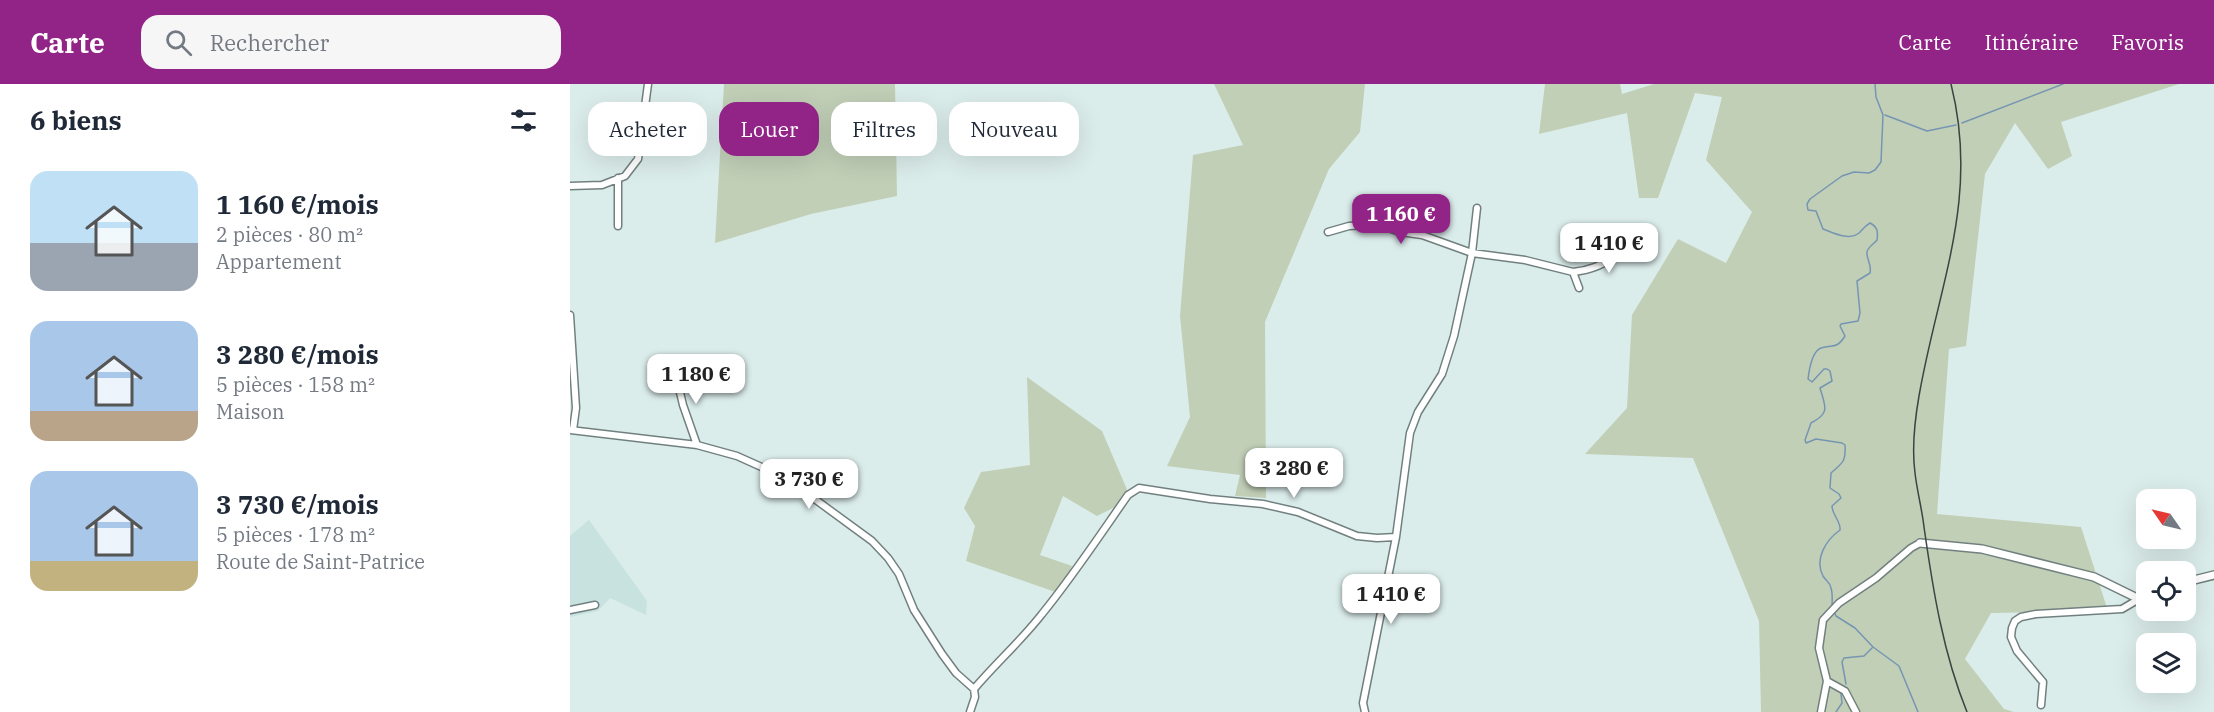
<!DOCTYPE html>
<html lang="fr">
<meta charset="utf-8">
<style>
body{margin:0;font-family:"IBM Plex Serif",serif;background:#f6f6f7;color:#1f2937;height:100vh;display:flex;flex-direction:column;font-size:22px;white-space:nowrap}
*{box-sizing:border-box;margin:0}
p{font-size:20px;color:#747a83}
.icon{flex:none;width:33px;height:33px;fill:none;stroke:currentColor;stroke-width:2;stroke-linecap:round;stroke-linejoin:round}
.map{position:relative;flex:1;overflow:hidden}
.panel{display:flex;flex-direction:column;background:#fff;width:570px}
.panel>*{flex:none}
.top-card{position:absolute;left:18px;top:18px;width:570px;height:54px;display:flex;gap:12px}
.needle{width:39px;rotate:304deg}
.tools{position:absolute;left:1566px;top:405px;display:grid;gap:12px}
.tools a{display:grid;place-items:center;width:60px;height:60px;border-radius:12px;background:#fff;box-shadow:0 6px 24px #0002;font-size:30px}
.price{position:absolute;translate:-50% -51px;padding:0 14px;border-radius:12px;background:#fff;color:#222;font-size:20px;line-height:39px;filter:drop-shadow(0 2px 3px #0008)}
.price::after{content:'';position:absolute;left:50%;top:36px;width:18px;height:14px;margin-left:-9px;background:inherit;clip-path:polygon(0 0,100% 0,50% 100%)}
.price.active{background:#912486;color:#fff}
ul{padding:0;list-style:none}
li{display:flex;align-items:center;gap:18px;height:150px;padding:0 30px}
li span{display:grid;place-items:center;flex:none;width:168px;height:120px;border-radius:18px;color:#555}
li>.icon{margin-inline-start:auto}
span .icon{width:72px;height:72px;fill:#fffc;stroke-width:1}
li b{font-size:26px}
h2{display:flex;justify-content:space-between;align-items:center;height:72px;padding:0 30px;font-size:26px}
.tag{padding:0 21px;border-radius:18px;background:#fff;box-shadow:0 6px 24px #0002;font-size:21px;line-height:54px}
.tag.active{background:#912486;color:#fff}
header{display:flex;align-items:center;gap:36px;box-sizing:border-box;height:84px;padding:0 30px;background:#912486;color:#fff}
header strong{font-size:28px}
nav{display:flex;gap:33px;margin-inline-start:auto;font-size:21px}
.search{width:420px;height:54px;background:#f6f6f7;display:flex;align-items:center;gap:15px;box-sizing:border-box;padding:0 21px;border-radius:18px;color:#747a83;font-size:22px}
main{display:flex;flex:1;min-height:0}
.map>svg:first-child{display:block}
.built{fill:#c8e2e0}
.green{fill:#c1cfb7}
.lines{fill:none;stroke-linecap:round;stroke-linejoin:round}
.stream{stroke:#7695b2;stroke-width:1.5}
.minor-casing{stroke:#71807f;stroke-width:9}
.tertiary-casing{stroke:#71807f;stroke-width:10}
.minor{stroke:#fff;stroke-width:6}
.tertiary{stroke:#fff;stroke-width:7}
.rail{stroke:#3b4343;stroke-width:1.5}
</style>
<header>
<strong>Carte</strong>
<div class="search"><svg class="icon" aria-label="search" viewBox="0 0 24 24"><circle cx="10" cy="10" r="6"/><path d="M15 15l6 6"/></svg>Rechercher</div>
<nav><a>Carte</a><a>Itinéraire</a><a>Favoris</a></nav>
</header>
<main>
<section class="panel">
<h2>6 biens<svg class="icon" aria-label="filters" viewBox="0 0 24 24"><path d="M4 7h16M4 17h16"/><circle cx="9" cy="7" r="2"/><circle cx="15" cy="17" r="2"/></svg></h2>
<ul>
<li><span style="background:linear-gradient(#bfe0f5 60%,#9aa5b1 0)"><svg class="icon" aria-label="home" viewBox="0 0 24 24"><path d="M3 11l9-7 9 7M6 9v11h12V9"/></svg></span><div><b>1 160 €/mois</b><p>2 pièces · 80 m²</p><p>Appartement</p></div></li>
<li><span style="background:linear-gradient(#a9c7e8 75%,#b9a48a 0)"><svg class="icon" aria-label="home" viewBox="0 0 24 24"><path d="M3 11l9-7 9 7M6 9v11h12V9"/></svg></span><div><b>3 280 €/mois</b><p>5 pièces · 158 m²</p><p>Maison</p></div></li>
<li><span style="background:linear-gradient(#a9c7e8 75%,#c2b280 0)"><svg class="icon" aria-label="home" viewBox="0 0 24 24"><path d="M3 11l9-7 9 7M6 9v11h12V9"/></svg></span><div><b>3 730 €/mois</b><p>5 pièces · 178 m²</p><p>Route de Saint-Patrice</p></div></li>
</ul>
</section>
<div class="map">
<svg width="1644" height="628" viewBox="0 0 1644 628">
<rect width="100%" height="100%" fill="#dbedeb"/>
<path class="built" d="M19 436 77 517 76 531 40 514 28 527 0 533V452Z"/>
<path class="green" d="M154 0H325L327 112 241 130 145 159Z
M644 0H795L790 48 759 85 695 238 696 414 665 412 670 391 597 382 620 333 610 232 623 71 673 61Z
M975 0H1050L1052 10 1084 0H1609L1491 38 1502 72 1478 85 1445 39 1415 90 1396 262 1379 265 1367 430 1511 443 1538 527 1421 529 1395 575 1434 625 1444 628H1191L1189 537 1123 374 1015 370 1057 324 1062 231 1108 155 1156 179 1182 128 1136 76 1152 13 1125 9 1088 114H1069L1057 29 969 50Z
M457 293 532 347 561 415 527 432 493 412 470 471 502 482 491 510 396 477 405 442 394 424 411 388 460 381Z"/>
<g class="lines">
<path class="stream" d="M1315 31 1357 47 1386 41
M1392 39 1493 0
M1262 523C1262 517 1263 510 1261 504 1260 498 1256 497 1253 492 1244 475 1256 456 1270 446 1271 437 1262 431 1262 422L1271 414 1269 410 1260 404 1261 389C1272 379 1276 379 1275 361L1272 359 1246 355 1236 359 1235 356 1241 339C1261 329 1255 322 1250 304L1262 297 1260 287 1257 285H1254L1242 298 1238 295C1239 287 1242 267 1251 264 1263 260 1266 266 1275 252L1270 242 1271 240 1288 237 1290 229 1287 197 1300 189C1302 181 1296 174 1297 168 1297 164 1305 159 1307 156 1308 148 1308 143 1300 139 1295 142 1293 145 1289 149 1279 157 1264 149 1253 145L1246 127 1238 126 1237 120 1240 115 1272 92 1284 88 1299 89 1305 86 1311 78 1313 31 1306 13 1305 0
M1264 527 1266 532 1285 544 1303 563 1329 582 1348 628
M1276 600 1272 578 1274 574 1294 572 1302 564
M1266 628 1272 619 1271 610"/>
<g class="minor-casing">
<path id="minor" d="M0 102 32 101 55 92 68 75 78 0
M48 142V94
M758 148 779 142 798 141 815 143 830 148 852 151 902 169 955 176 1003 188 1009 204
M1003 188C1025 186 1044 176 1060 159
M0 231 6 324 3 346
M105 287 113 321 127 361
M0 346 127 361 167 372 216 394 302 457 318 474 329 490 344 526 372 570 386 589 404 605
M0 526 25 521
M1257 597 1275 607 1286 628
M404 605C426 579 451 557 472 530 503 492 530 451 558 411L569 404 640 415 693 420 728 428 787 452 807 454 826 453 840 349 848 328 872 290 884 252 902 169 907 124
M1471 621 1473 598 1447 567 1441 553 1442 544 1445 537 1451 533 1466 530 1552 525 1569 515
M400 628 405 613 404 605
M795 628 793 619 826 453
M1251 628 1257 597 1249 564 1253 536 1269 519 1306 494 1341 464 1350 459"/>
</g>
<g class="tertiary-casing">
<path id="tertiary" d="M1350 459 1412 465 1524 493 1569 515 1576 511
M1616 498 1644 491"/>
</g>
<use href="#minor" class="minor"/>
<use href="#tertiary" class="tertiary"/>
<path class="rail" d="M1381 0C1410 115 1368 202 1349 312 1345 335 1342 367 1345 389 1347 407 1352 425 1354 443 1363 506 1373 569 1397 628"/>
</g>
</svg>
<div class="tools">
<a><svg class="needle" viewBox="-14 -14 28 28"><path d="M0-13l5 13h-10z" fill="#e53935"/><path d="M0 13l5-13h-10z" fill="#747a83"/></svg></a>
<a><svg class="icon" aria-label="locate" viewBox="0 0 24 24"><circle cx="12" cy="12" r="6"/><path d="M12 2v4M12 18v4M2 12h4M18 12h4"/></svg></a>
<a><svg class="icon" aria-label="layers" viewBox="0 0 24 24"><path d="M12 4l9 5-9 5-9-5zM3 14l9 5 9-5"/></svg></a>
</div>
<b class="price active" style="left:831px;top:161px">1 160 €</b>
<b class="price" style="left:1039px;top:190px">1 410 €</b>
<b class="price" style="left:126px;top:321px">1 180 €</b>
<b class="price" style="left:724px;top:415px">3 280 €</b>
<b class="price" style="left:239px;top:426px">3 730 €</b>
<b class="price" style="left:821px;top:541px">1 410 €</b>
<div class="top-card">
<a class="tag">Acheter</a>
<a class="tag active">Louer</a>
<a class="tag">Filtres</a>
<a class="tag">Nouveau</a>
</div>
</div>
</main>
